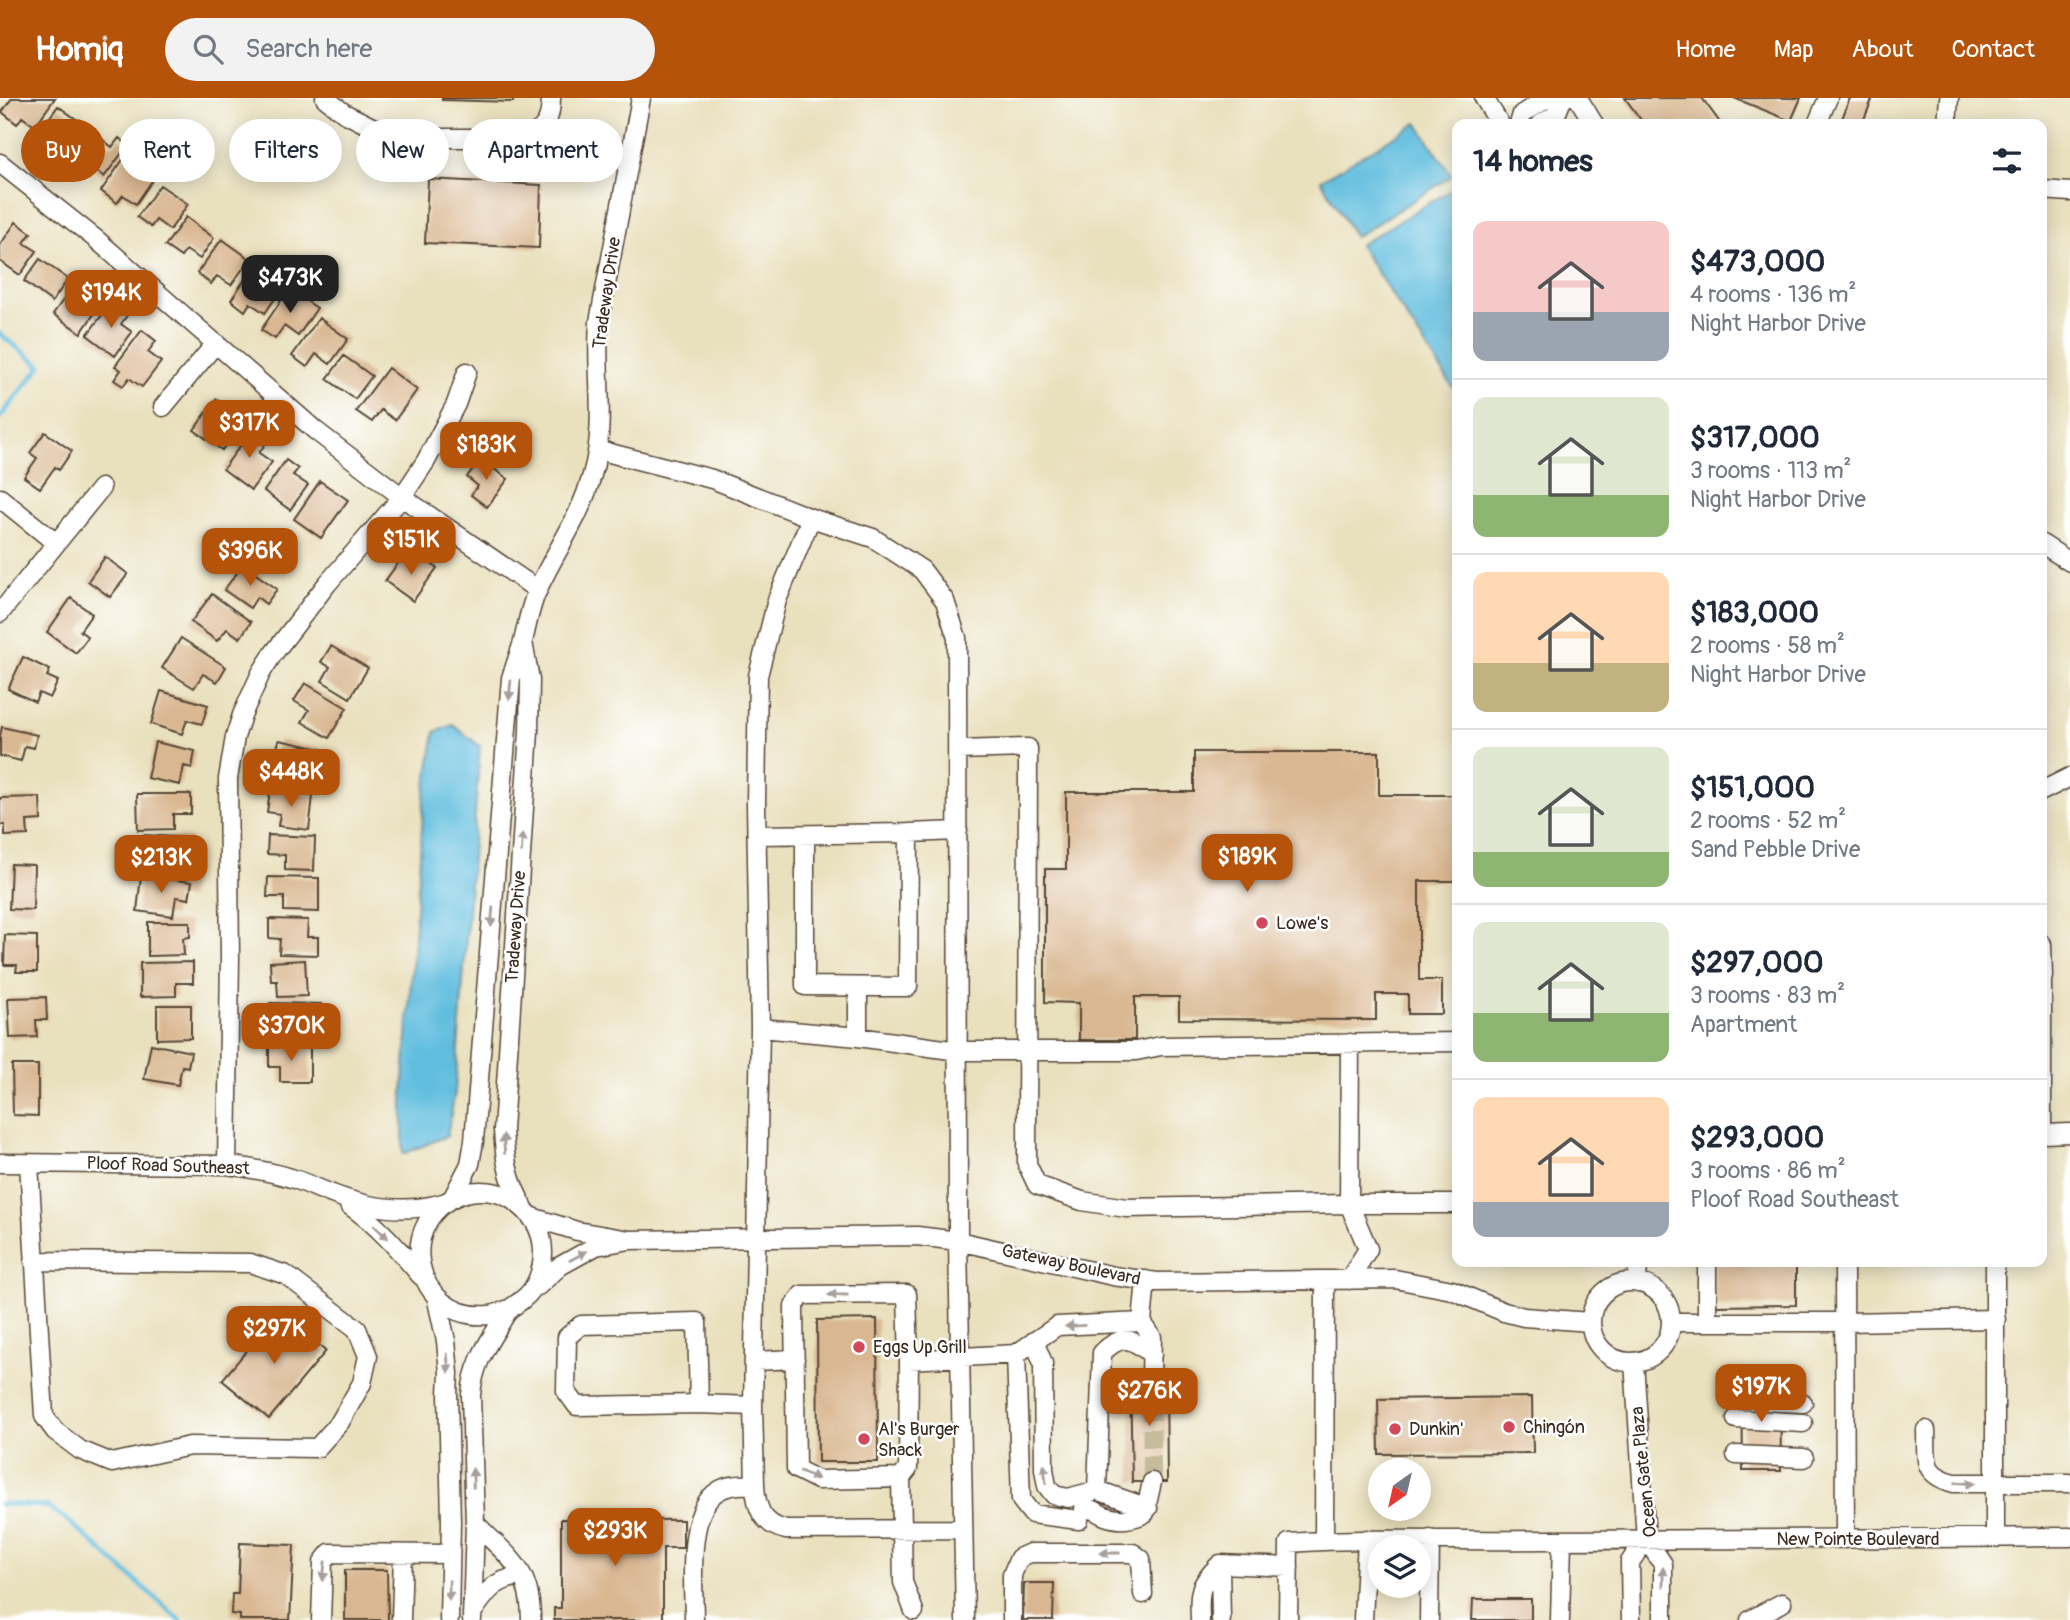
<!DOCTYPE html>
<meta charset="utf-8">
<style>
body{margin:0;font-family:Pangolin,sans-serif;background:#f2f2f3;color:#1f2937;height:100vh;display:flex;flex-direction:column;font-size:26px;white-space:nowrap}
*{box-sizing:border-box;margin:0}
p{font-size:23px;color:#747a83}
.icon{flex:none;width:38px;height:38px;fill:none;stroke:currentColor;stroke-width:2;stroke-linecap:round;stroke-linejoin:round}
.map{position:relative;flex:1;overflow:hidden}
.details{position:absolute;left:1452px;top:21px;width:595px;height:1148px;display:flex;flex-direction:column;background:#fff;border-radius:14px;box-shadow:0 4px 18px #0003}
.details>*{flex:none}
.top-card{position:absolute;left:21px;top:21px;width:665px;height:63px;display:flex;gap:14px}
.needle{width:46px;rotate:214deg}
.fabs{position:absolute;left:1368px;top:1360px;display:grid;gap:14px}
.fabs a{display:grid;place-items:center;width:63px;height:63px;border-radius:50%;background:#fff;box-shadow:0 4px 18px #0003;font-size:35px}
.price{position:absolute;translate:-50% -60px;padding:0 16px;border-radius:14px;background:#b45309;color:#fff;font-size:23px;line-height:46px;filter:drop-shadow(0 2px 4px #0008)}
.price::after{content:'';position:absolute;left:50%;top:42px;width:21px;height:16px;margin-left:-10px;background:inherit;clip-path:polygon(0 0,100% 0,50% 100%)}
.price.current{background:#222;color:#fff}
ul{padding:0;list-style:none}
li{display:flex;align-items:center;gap:21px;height:175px;padding:0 21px}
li+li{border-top:2px solid #e0e1e3}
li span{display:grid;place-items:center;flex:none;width:196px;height:140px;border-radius:14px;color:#555}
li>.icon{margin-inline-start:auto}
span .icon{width:84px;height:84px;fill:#fffc;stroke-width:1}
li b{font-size:30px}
h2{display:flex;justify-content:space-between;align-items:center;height:84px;padding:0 21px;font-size:30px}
.tag{padding:0 24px;border-radius:32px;background:#fff;box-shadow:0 4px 18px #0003;font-size:24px;line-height:63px}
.tag.current{background:#b45309;color:#fff}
header{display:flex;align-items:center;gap:42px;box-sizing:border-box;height:98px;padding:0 35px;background:#b45309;color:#fff}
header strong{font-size:33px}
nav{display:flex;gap:38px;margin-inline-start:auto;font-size:24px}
.search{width:490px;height:63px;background:#f2f2f3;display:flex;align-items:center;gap:18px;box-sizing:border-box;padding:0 24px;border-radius:38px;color:#747a83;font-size:26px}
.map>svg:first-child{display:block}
.water{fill:#60bdde;stroke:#4e747e;stroke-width:2}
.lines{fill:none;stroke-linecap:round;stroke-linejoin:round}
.stream{stroke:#60bdde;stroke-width:5}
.building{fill:#d9b791}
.minor-tunnel{stroke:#c6bc9d;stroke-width:18;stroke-dasharray:18 9;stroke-linecap:butt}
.minor-casing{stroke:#554536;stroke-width:21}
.minor{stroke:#fff;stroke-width:18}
.oneway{fill:#a79f9a}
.poi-dot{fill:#d1495b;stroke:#fff;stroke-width:2.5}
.labels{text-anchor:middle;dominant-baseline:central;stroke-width:5;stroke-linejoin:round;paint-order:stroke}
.street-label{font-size:18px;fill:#3b2a1e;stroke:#fff}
.poi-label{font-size:18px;fill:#3b2a1e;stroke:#fff;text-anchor:start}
</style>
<header>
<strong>Homiq</strong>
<div class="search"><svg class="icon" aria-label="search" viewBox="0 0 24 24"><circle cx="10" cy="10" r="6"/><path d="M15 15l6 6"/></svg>Search here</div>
<nav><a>Home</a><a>Map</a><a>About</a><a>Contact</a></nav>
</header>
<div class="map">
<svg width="2070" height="1522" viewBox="0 0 2070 1522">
<rect width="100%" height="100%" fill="#fff"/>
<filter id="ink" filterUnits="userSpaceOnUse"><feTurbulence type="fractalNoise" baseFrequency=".0143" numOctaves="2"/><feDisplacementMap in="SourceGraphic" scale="14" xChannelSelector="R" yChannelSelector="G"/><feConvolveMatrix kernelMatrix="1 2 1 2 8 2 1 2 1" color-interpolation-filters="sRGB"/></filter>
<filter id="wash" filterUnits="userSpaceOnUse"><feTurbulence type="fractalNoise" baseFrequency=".00686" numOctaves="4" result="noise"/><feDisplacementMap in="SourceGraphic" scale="28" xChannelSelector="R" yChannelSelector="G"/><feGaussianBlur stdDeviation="1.57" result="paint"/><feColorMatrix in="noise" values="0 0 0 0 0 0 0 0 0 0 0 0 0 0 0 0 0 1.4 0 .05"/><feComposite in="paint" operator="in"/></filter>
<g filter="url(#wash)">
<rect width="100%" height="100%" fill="#e9e0bd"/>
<path class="water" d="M1417 25 1452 78 1355 139 1321 82Z
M1456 89 1458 92V297L1359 147Z
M453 627 480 648 455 994 447 1038 403 1056V995L424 700 435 634Z"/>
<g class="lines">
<path class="stream" d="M0 236 41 268 0 319
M0 1406 46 1408 66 1421 180 1522"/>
</g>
<g id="blocks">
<path class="building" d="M12 0H55L35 28 22 19 17 26 2 14Z
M442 0H513V4L442 2Z
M1625 0H1702L1721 26H1644Z
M1734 0H1801L1791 23Z
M1850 0H1866L1872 2 1862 26H1840Z
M58 8 87 29 71 52 57 42 52 49 36 38Z
M93 34 112 49 119 40 128 47 104 79 90 68 83 78 68 67Z
M127 56 156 77 136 106 123 97 117 105 101 93Z
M428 81 541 87 539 150 425 145Z
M160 87 188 106 170 132 156 122 151 129 137 119Z
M186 119 214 140 200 161 186 152 181 159 165 148Z
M16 124 31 135 24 145 37 153 20 177 0 163V147Z
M222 141 250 161 231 187 217 178 211 186 197 175Z
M40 161 68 181 52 204 24 183Z
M252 171 281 192 265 215 250 205 245 213 231 202Z
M80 179 94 190 88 198 100 207 81 235 53 216Z
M289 191 317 210 298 238 284 228 275 241 261 232Z
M112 204 128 216 121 226 132 234 115 258 87 237Z
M319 220 348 241 330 266 316 256 307 269 292 258Z
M142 232 156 243 148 254 161 264 142 289 129 280 123 288 114 282 121 272 115 268Z
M344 258 372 278 355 301 327 281Z
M388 270 417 292 395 322 381 312 372 324 356 313Z
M216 301 232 313 226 320 239 329 222 352 194 332Z
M254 329 269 341 259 355 272 364 251 392 223 371Z
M45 334 72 353 59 372 55 369 40 390 24 379 37 360 30 355Z
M480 361 508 381 487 409 471 397 478 388 467 379Z
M286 362 298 371 293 377 308 387 290 412 264 393Z
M320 383 348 402 321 440 294 421Z
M404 457 418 467 423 460 437 470 413 503 385 483Z
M105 459 128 476 110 499 88 483Z
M243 467 277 491 266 506 257 499 250 510 224 492Z
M212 496 251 524 240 540 227 531 217 543 191 524Z
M71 500 92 516 80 533 88 539 76 555 47 534Z
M181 540 226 569 217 584 203 576 194 590 162 570Z
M331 548 368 570 350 600 322 583 330 569 321 564Z
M23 559 50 572 47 578 58 583 50 600 39 595 35 604 8 591Z
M305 585 347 610 329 640 302 624 309 612 294 603Z
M161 593 208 607 202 626 187 622 182 636 151 626Z
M2 629 37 637 34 650 25 648 21 663 0 658V638Z
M279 642 321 651 315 684 280 677 284 662 275 660Z
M155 644 195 653 192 670 184 668 180 687 147 680Z
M1194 654H1379V697H1458V783H1419V882H1442V916H1408V896H1376V922L1179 921V899H1135V942H1079V905L1045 904V771H1066V694H1194Z
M270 693 313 698 309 732 278 728 280 716 267 714Z
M137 696H191V716H173V731L138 732Z
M40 699 41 722 27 723 28 737 5 738V727H0V700Z
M142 737 191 740 190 758 175 757 174 773 140 770Z
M268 737 315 739 314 773 285 772V757L267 756Z
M11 766 34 767 33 812 9 811Z
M141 778 192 784 189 801 176 799 173 818 137 813Z
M268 779 319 780V814L284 813V799H267Z
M269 821 308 822 307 839H318V857L279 856 280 841 269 840Z
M148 824H190V839L183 840 184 857 148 858Z
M5 837 37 838V874H16L17 867H4Z
M305 862 307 898 278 899 277 883H271L270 864Z
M193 864V885H176V898L140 899V865Z
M46 899 47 922H36L37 939 10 940 8 900Z
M270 905 321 906V941H285V925H270Z
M157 907H191V940L157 941Z
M151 946 191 954 188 969 182 968 178 987 144 981Z
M269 948 310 949V984H280V969H269Z
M12 967H38V1018L13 1017Z
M1714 1164H1796V1207L1715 1208Z
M279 1214 326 1253 269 1321 222 1282Z
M877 1221 878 1364H818L817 1222Z
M1130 1277H1166L1167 1384H1132Z
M1742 1279H1780L1781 1373H1743Z
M1532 1299 1533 1355 1379 1356 1378 1301Z
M561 1421 683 1422V1450H663V1522H554V1510H561Z
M240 1445 294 1447 290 1522H240V1517L231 1516 232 1496H238Z
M345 1472H387L388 1522H345Z
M1024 1485H1054L1053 1522H1023Z
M1473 1501H1531V1522H1472Z"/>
</g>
</g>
<g filter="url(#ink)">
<use href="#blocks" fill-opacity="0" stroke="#554536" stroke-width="2"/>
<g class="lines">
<path class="minor-tunnel" d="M1151 1277 1152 1384"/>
<g class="minor-casing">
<path id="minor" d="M325 0 344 15 388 37 408 40H526C546 32 551 21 551 0
M1484 0 1500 26
M1578 0 1594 26
M1519 26 1522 16 1546 1 1562 2 1565 0
M1541 26 1556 17 1562 2
M1817 26 1828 0
M1947 26 1949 0
M0 65 97 142 316 333 402 399 538 492
M2042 92 2070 94
M163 309 216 245
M598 352 712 381 811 420 873 440 922 472 945 503 957 540 958 1143 965 1522
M0 400 56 445
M811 420 777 502 758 578 756 706 760 930 858 939 958 953H1136L1161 948 1458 944
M2042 446 2070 464
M0 515 101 390
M523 544C527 527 530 509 537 493 555 453 580 421 592 377 607 327 595 275 599 224L641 0
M958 652 1028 650 1027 1066 1037 1087 1082 1103 1126 1110 1349 1106H1458
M2042 693 2070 679
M757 737 909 735
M805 737V888L908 889 909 735 958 733
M2042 846 2043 879
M2042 879V1036
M858 939V889
M2042 1036 2070 1035
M0 1065 227 1067C249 1070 270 1073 291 1080 305 1084 318 1091 332 1096 368 1110 405 1116 443 1105
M29 1066 44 1318 55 1333 80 1352 112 1365 190 1348 317 1350 340 1324 362 1285 368 1258 357 1231 286 1177 250 1165 34 1163
M227 1067 230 859 228 681 235 639 242 617 261 575 273 556 327 486 402 399 426 363 456 306 467 274
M453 1099 470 1066 474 1043 511 580 523 544 530 582 529 633 503 1032C505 1063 508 1082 524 1110
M349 1107C377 1126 399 1152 421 1178
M532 1119 577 1133 630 1142 596 1148 560 1168 538 1188
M630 1142 917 1138 958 1143 1113 1178 1157 1184 1395 1181 1452 1192 1504 1214 1524 1219 1590 1224
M1844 1164 1845 1441
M1995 1164V1440
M1146 1182 1142 1224 1152 1239 1151 1277
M1349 1182 1368 1151 1349 1106 1350 945
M1591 1224a40 40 0 1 1 80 0a40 40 0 1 1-80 0Z
M1637 1185 1638 1164
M436 1198 446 1243 449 1275 448 1296 451 1424 449 1522
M1672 1224H1845L1996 1221
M1707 1224V1164
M1034 1243 1043 1265 1044 1371 1047 1388 1054 1397 1068 1400 1097 1392 1148 1410
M1016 1256 1021 1402 1032 1416 1079 1422
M909 1262 908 1371 901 1380 903 1484 914 1513
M755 1263 795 1261
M1634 1264 1646 1441 1663 1466V1522
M1735 1302 1803 1305
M699 1306 697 1224 581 1227 567 1239 566 1293 577 1308 699 1306 753 1308
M1736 1321 1803 1325
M1926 1332C1927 1362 1921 1376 1954 1385H2070
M1736 1357 1804 1360
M901 1380 818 1382 796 1371 794 1208 802 1197 907 1196 909 1262 1016 1256 1057 1228 1142 1224
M755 1386C756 1409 761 1426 786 1432L963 1431
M1097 1392 1102 1255C1122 1235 1132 1240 1152 1257
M1084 1411C1097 1411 1095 1414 1105 1418 1118 1423 1133 1422 1145 1415L1152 1384
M475 1425C507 1459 531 1468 531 1522
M1324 1442 1325 1182
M1220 1466 1221 1522
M472 1515C487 1493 495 1481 522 1478
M321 1522 323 1464 330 1455 450 1456
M401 1522 403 1456
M472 1522 475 1425 471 1297C473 1270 484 1251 498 1229 502 1223 505 1216 510 1211 514 1207 519 1205 523 1201 537 1190 543 1171 543 1154 543 1131 530 1113 511 1101 498 1093 480 1091 465 1095 391 1119 413 1224 489 1217 495 1217 503 1213 509 1211
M694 1522C694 1488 685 1414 718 1393 729 1386 742 1387 755 1386L753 1308 760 930
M1012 1522V1477L1019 1460 1030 1455H1133L1141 1461 1143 1496
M1200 1522C1199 1492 1198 1488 1220 1466L1289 1469
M1288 1522 1289 1445C1374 1439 1459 1443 1544 1442 1719 1441 1895 1441 2070 1439
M1363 1522 1367 1441
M1429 1522 1430 1441
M1560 1522 1562 1442
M1631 1522 1630 1464 1646 1441
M1750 1522 1782 1505"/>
</g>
<use href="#minor" class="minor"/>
</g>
<defs><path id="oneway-solid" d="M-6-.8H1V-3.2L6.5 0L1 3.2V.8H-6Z" transform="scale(1.75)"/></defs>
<g class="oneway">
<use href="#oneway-solid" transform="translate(510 592) rotate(95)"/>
<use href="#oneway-solid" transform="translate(522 745) rotate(-86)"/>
<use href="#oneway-solid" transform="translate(492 819) rotate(95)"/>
<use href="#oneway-solid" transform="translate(504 1046) rotate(-94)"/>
<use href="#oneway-solid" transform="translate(381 1134) rotate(43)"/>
<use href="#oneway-solid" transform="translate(578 1158) rotate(-29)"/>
<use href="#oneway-solid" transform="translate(838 1197) rotate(180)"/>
<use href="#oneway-solid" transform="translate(1075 1228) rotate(177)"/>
<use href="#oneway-solid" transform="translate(448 1265) rotate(85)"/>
<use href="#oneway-solid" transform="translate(1045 1376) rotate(-96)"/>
<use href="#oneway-solid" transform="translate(809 1377) rotate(24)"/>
<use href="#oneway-solid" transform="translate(473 1380) rotate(-92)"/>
<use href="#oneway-solid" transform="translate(1965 1385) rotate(2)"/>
<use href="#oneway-solid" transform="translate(1110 1455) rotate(-180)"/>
<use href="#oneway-solid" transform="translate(324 1473) rotate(97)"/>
<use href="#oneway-solid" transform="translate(1663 1479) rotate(-90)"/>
<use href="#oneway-solid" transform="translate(449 1492) rotate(91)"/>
</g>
</g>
<g class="poi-dot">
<circle cx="1262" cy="825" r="7"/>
<circle cx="859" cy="1249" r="7"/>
<circle cx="1509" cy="1329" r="7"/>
<circle cx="1395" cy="1331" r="7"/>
<circle cx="864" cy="1341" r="7"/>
</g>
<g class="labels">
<g class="street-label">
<text transform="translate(607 195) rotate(-82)">Tradeway Drive</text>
<text transform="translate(516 829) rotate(-86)">Tradeway Drive</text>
<text transform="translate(168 1068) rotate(2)">Ploof Road Southeast</text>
<text transform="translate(1071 1167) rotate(12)">Gateway Boulevard</text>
<text transform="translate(1644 1374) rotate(-96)">Ocean Gate Plaza</text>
<text x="1858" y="1441">New Pointe Boulevard</text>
</g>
<g class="poi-label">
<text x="1276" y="825">Lowe's</text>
<text x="873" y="1249">Eggs Up Grill</text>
<text x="1523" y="1329">Chingón</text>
<text x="878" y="1331">Al's Burger<tspan x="878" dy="21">Shack</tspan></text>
<text x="1409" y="1331">Dunkin'</text>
</g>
</g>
</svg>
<div class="fabs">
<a><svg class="needle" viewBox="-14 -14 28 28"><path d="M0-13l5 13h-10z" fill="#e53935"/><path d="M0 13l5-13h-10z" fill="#747a83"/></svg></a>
<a><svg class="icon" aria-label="layers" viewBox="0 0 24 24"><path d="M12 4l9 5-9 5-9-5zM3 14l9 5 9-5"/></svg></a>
</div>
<b class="price current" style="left:290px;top:217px">$473K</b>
<b class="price" style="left:111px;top:232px">$194K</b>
<b class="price" style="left:249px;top:362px">$317K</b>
<b class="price" style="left:486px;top:384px">$183K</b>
<b class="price" style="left:411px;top:479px">$151K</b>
<b class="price" style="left:250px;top:490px">$396K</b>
<b class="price" style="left:291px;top:711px">$448K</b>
<b class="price" style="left:1247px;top:796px">$189K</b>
<b class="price" style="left:161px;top:797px">$213K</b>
<b class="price" style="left:291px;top:965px">$370K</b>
<b class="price" style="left:274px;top:1268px">$297K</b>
<b class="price" style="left:1761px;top:1326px">$197K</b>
<b class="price" style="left:1149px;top:1330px">$276K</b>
<b class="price" style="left:615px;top:1470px">$293K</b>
<div class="top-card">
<a class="tag current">Buy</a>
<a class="tag">Rent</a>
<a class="tag">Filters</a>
<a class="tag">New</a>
<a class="tag">Apartment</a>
</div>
<section class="details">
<h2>14 homes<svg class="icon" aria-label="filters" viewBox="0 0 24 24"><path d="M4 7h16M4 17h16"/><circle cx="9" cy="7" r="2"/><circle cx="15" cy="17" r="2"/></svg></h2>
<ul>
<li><span style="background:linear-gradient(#f6c9c9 65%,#9aa5b1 0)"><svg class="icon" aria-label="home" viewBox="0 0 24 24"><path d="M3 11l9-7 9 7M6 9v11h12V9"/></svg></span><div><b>$473,000</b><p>4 rooms · 136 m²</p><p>Night Harbor Drive</p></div></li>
<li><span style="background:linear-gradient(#dfe7d0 70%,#8fb573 0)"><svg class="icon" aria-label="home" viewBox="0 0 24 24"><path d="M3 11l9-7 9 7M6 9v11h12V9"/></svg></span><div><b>$317,000</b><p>3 rooms · 113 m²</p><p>Night Harbor Drive</p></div></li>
<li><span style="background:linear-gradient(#ffd9b3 65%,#c2b280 0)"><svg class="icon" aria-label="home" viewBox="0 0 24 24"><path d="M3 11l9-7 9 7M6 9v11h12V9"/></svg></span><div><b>$183,000</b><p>2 rooms · 58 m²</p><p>Night Harbor Drive</p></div></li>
<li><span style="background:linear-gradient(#dfe7d0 75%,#8fb573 0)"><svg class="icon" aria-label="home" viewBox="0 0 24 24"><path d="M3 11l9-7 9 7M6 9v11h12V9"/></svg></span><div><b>$151,000</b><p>2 rooms · 52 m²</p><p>Sand Pebble Drive</p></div></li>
<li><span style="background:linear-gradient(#dfe7d0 65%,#8fb573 0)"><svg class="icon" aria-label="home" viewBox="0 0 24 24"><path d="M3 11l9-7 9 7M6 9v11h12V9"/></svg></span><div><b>$297,000</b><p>3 rooms · 83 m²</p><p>Apartment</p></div></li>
<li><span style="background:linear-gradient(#ffd9b3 75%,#9aa5b1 0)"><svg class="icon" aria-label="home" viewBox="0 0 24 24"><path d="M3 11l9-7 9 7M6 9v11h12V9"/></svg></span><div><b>$293,000</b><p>3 rooms · 86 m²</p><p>Ploof Road Southeast</p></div></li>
</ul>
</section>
</div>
